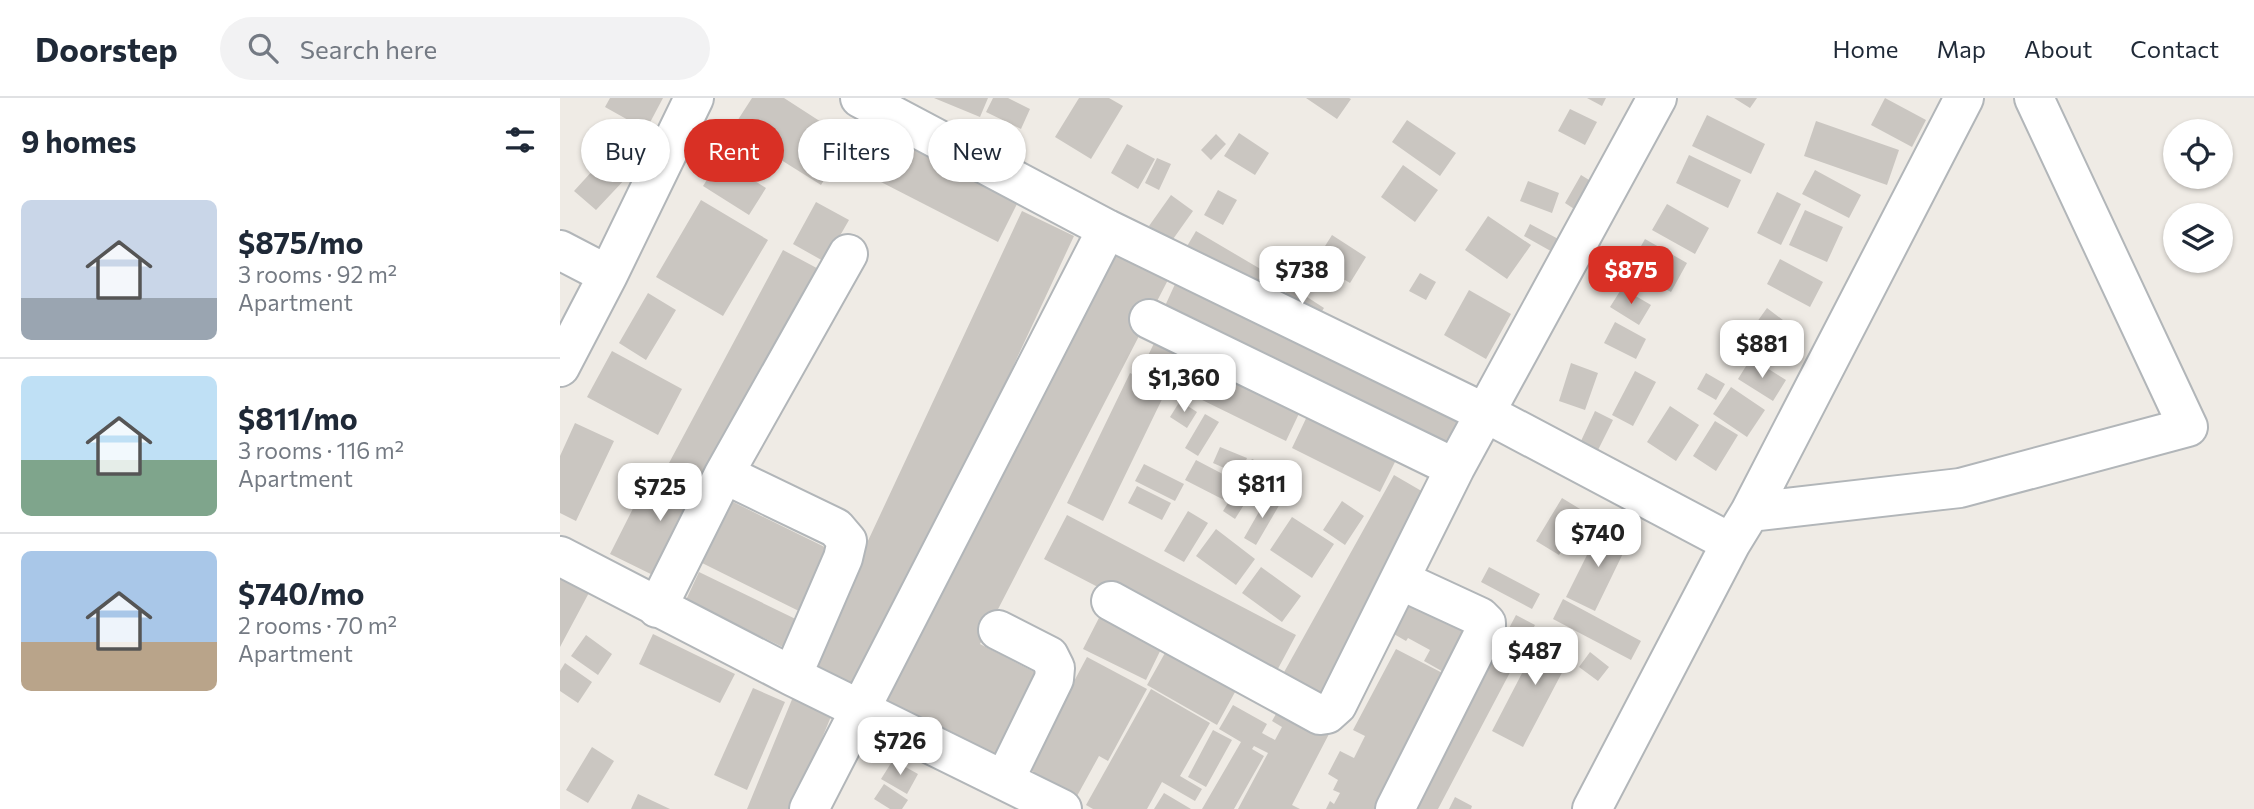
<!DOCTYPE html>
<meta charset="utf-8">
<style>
body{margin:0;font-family:Commissioner,sans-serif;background:#f2f2f3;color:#1f2937;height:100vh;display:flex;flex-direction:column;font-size:26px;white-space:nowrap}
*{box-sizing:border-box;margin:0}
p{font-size:23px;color:#747a83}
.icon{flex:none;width:38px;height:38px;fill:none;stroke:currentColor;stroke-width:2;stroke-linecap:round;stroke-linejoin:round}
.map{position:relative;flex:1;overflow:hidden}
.drawer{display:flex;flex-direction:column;background:#fff;width:560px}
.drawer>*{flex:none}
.top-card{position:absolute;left:21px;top:21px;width:665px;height:63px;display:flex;gap:14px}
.controls{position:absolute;left:1603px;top:21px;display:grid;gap:14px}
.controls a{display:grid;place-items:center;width:70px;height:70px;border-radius:50%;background:#fff;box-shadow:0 2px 5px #0004;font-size:35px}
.price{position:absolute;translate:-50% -60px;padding:0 16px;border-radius:14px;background:#fff;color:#222;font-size:23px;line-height:46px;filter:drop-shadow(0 2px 4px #0008)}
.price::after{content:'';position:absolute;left:50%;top:42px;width:21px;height:16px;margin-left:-10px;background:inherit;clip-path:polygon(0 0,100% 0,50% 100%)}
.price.active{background:#d93025;color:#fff}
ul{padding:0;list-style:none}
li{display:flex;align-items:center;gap:21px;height:175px;padding:0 21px}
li+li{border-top:2px solid #e0e1e3}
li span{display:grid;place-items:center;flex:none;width:196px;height:140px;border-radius:10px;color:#555}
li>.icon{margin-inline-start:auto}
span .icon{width:84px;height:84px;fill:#fffc;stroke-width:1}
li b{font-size:30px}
h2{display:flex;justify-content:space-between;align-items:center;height:84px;padding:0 21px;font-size:30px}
.pill{padding:0 24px;border-radius:32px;background:#fff;box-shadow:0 2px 5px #0004;font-size:24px;line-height:63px}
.pill.active{background:#d93025;color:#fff}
header{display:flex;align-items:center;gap:42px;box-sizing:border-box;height:98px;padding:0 35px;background:#fff;border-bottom:2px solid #e0e1e3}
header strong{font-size:33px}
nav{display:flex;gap:38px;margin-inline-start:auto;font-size:24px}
.search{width:490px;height:63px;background:#f2f2f3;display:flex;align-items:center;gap:18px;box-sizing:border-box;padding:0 24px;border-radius:38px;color:#747a83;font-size:26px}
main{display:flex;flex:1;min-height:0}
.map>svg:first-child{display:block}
.building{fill:#cac6c1}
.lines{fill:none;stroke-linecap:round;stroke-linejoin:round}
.minor-casing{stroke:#b2b6b9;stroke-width:42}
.minor{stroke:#fff;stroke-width:38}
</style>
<header>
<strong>Doorstep</strong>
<div class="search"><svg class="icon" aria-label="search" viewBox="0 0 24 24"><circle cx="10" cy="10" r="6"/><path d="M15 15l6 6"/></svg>Search here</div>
<nav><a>Home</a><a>Map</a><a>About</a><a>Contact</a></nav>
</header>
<main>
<section class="drawer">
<h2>9 homes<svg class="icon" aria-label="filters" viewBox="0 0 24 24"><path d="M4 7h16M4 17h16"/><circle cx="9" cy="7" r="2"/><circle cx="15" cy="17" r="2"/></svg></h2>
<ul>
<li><span style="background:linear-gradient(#c9d6e8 70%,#9aa5b1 0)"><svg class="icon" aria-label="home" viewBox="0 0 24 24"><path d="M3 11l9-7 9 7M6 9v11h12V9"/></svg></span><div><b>$875/mo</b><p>3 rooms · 92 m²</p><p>Apartment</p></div></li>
<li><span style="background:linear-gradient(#bfe0f5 60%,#7fa58c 0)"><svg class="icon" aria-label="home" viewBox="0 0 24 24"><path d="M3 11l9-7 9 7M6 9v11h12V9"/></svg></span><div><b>$811/mo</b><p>3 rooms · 116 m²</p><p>Apartment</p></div></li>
<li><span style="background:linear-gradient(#a9c7e8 65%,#b9a48a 0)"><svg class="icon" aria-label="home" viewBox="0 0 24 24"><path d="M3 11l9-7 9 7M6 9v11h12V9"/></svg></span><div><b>$740/mo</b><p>2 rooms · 70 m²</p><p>Apartment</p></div></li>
</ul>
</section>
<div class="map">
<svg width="1694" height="711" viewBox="0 0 1694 711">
<rect width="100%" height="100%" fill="#efebe5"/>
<path class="building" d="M50 0H103L86 32 45 9Z
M192 0H224L289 42 261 87 172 31Z
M374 0H428L420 19Z
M433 0H448L470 11 461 31 426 14Z
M519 0H549L563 8 531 61 495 39Z
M746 0H789L791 1 777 21Z
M1027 0H1046L1042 8Z
M1174 0H1197L1190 10Z
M1325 0 1366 22 1352 49 1311 27Z
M1010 11 1037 24 1025 47 998 33Z
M1147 17 1205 46 1191 76 1132 48Z
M847 22 896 55 880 78 832 44Z
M1256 23 1339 52 1327 87 1244 58Z
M679 35 709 55 695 77 664 58Z
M656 36 666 46 651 62 641 52Z
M343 42 459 102 438 144 321 84Z
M567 46 595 61 578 91 551 75Z
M1129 57 1181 82 1168 110 1116 85Z
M45 59 67 79 36 112 14 93Z
M597 60 611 66 599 92 585 85Z
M160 61 206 90 189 117 143 88Z
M843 67 878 92 855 124 821 99Z
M1255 72 1301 97 1289 120 1242 96Z
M1021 77 1042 90 1025 118 1005 105Z
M968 83 999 95 992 115 960 103Z
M658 92 677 102 663 127 644 117Z
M1217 94 1241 106 1221 147 1197 135Z
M611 97 633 113 611 144 589 128Z
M141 102 208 142 163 218 96 179Z
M256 104 289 122 265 164 233 146Z
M1107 106 1149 130 1135 156 1092 132Z
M1245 112 1283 129 1267 164 1229 147Z
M462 113 514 138 302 591 250 567Z
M928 118 971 147 947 181 905 152Z
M970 126 1004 144 996 156 964 138Z
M636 133 714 179 701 201 623 155Z
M772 137 806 159 790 185 755 164Z
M1085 141 1127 165 1111 194 1068 171Z
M556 150 610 178 420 546 486 580 443 663 323 601Z
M223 152 266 175 152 387 109 365Z
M1220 161 1263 184 1250 209 1207 186Z
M860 175 876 184 866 202 849 193Z
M616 184 912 327 895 364 599 221Z
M730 188 764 210 753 227 720 205Z
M1062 190 1091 207 1079 227 1050 209Z
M909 192 951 216 926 261 884 237Z
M88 195 116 212 86 262 59 245Z
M1207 210 1232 229 1214 254 1189 235Z
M1055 224 1086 241 1076 261 1044 245Z
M599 235 744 305 726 343 581 272Z
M52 253 122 291 98 337 27 299Z
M1191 260 1226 282 1213 303 1178 281Z
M1011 265 1038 275 1025 312 999 303Z
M1075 273 1096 284 1073 328 1052 317Z
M570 275 606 293 543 423 507 405Z
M1146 275 1165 286 1156 302 1137 291Z
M1171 289 1205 312 1187 339 1153 316Z
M620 303 637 314 627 330 610 319Z
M1110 308 1139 327 1116 363 1087 344Z
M751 310 840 354 820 394 732 350Z
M1035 313 1053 322 1038 352 1021 343Z
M645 316 659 324 638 358 625 350Z
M1155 323 1178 337 1156 373 1133 358Z
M15 325 54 343 16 423 0 415V358Z
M660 349 687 360 680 377 653 365Z
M692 361 717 373 709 390 683 377Z
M636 362 676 383 666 403 625 382Z
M584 366 624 386 615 403 575 383Z
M95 367 149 394 105 483 50 456Z
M834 377 877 402 761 609 718 585Z
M577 388 611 405 602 422 568 405Z
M678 389 690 397 675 421 663 413Z
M708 398 721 404 696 447 684 440Z
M165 400 281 457 251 519 136 462Z
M1002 400 1025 414 999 457 976 443Z
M782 403 804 418 785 447 763 432Z
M628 413 648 425 624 464 604 453Z
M507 417 736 537 713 580 484 461Z
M732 419 774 446 752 480 710 452Z
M1041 429 1069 443 1035 513 1006 499Z
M656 431 695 461 676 487 636 458Z
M701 469 741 498 722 524 682 495Z
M929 469 980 496 972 511 921 484Z
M0 474 31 491 0 549Z
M139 474 250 528 237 556 126 502Z
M846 496 918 535 894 580 864 563 870 552 848 540 846 543 827 532Z
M1003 501 1081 543 1071 562 993 521Z
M542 514 604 545 586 582 523 551Z
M956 517 975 527 878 711H854Z
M986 529 1017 546 963 649 932 633Z
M93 536 175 576 160 605 79 566Z
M26 537 52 556 38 577 11 558Z
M610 546 680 585 657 627 587 587Z
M836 551 896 582 828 711H766L770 703 774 706 780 695 773 692 778 682 768 676 780 653 794 660 805 638 793 632Z
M1030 554 1049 569 1038 583 1019 569Z
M527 559 587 591 548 663 539 658 517 698 467 671Z
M5 565 32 584 18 605 0 593V573Z
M193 590 225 604 187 692 154 677Z
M591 591 650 625 620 678 642 691 635 703 602 684 587 711H533L526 707Z
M233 599 272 616 233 711H187Z
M673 607 707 626 702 635 715 642 722 629 712 623 720 609 769 636 732 707 740 711H678L708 655 694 648 692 651 704 658 674 711H642L681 644 659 631Z
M653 632 672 642 646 689 628 679Z
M32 649 54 663 28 705 6 692Z
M333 662 358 676 347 696 321 681Z
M324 686 348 702 342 711H330L314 701Z
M604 695 631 711H594Z
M78 696 110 711H71Z
M895 699 912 708 911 711H889Z"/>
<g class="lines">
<g class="minor-casing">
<path id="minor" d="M300 0 547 131 935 320 1171 445
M0 152 48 177
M589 221 895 370
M0 269 48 177 134 0
M164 376 276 430 287 443 283 460 232 578
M1190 414 1400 390 1628 329 1474 0
M0 458 232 578 502 711
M551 503 760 617 767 616 777 607 895 370 1097 0
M97 510 164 376 288 156
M438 532 489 558 495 570 494 581 445 681
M249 711 547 131
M835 711 926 531V525L920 519 840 482
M1032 711 1171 445 1190 414 1404 0"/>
</g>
<use href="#minor" class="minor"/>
</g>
</svg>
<div class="controls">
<a><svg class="icon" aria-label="locate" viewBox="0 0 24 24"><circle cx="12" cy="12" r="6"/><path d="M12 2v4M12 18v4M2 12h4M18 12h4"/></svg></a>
<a><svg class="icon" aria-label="layers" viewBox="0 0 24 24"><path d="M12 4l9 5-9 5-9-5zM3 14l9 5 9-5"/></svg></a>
</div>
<b class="price" style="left:742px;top:208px">$738</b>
<b class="price active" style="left:1071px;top:208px">$875</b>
<b class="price" style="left:1202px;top:282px">$881</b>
<b class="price" style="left:624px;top:316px">$1,360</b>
<b class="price" style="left:702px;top:422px">$811</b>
<b class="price" style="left:100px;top:425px">$725</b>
<b class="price" style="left:1038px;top:471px">$740</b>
<b class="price" style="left:975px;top:589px">$487</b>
<b class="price" style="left:340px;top:679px">$726</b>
<div class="top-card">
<a class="pill">Buy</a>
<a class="pill active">Rent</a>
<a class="pill">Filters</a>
<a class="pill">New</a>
</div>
</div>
</main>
